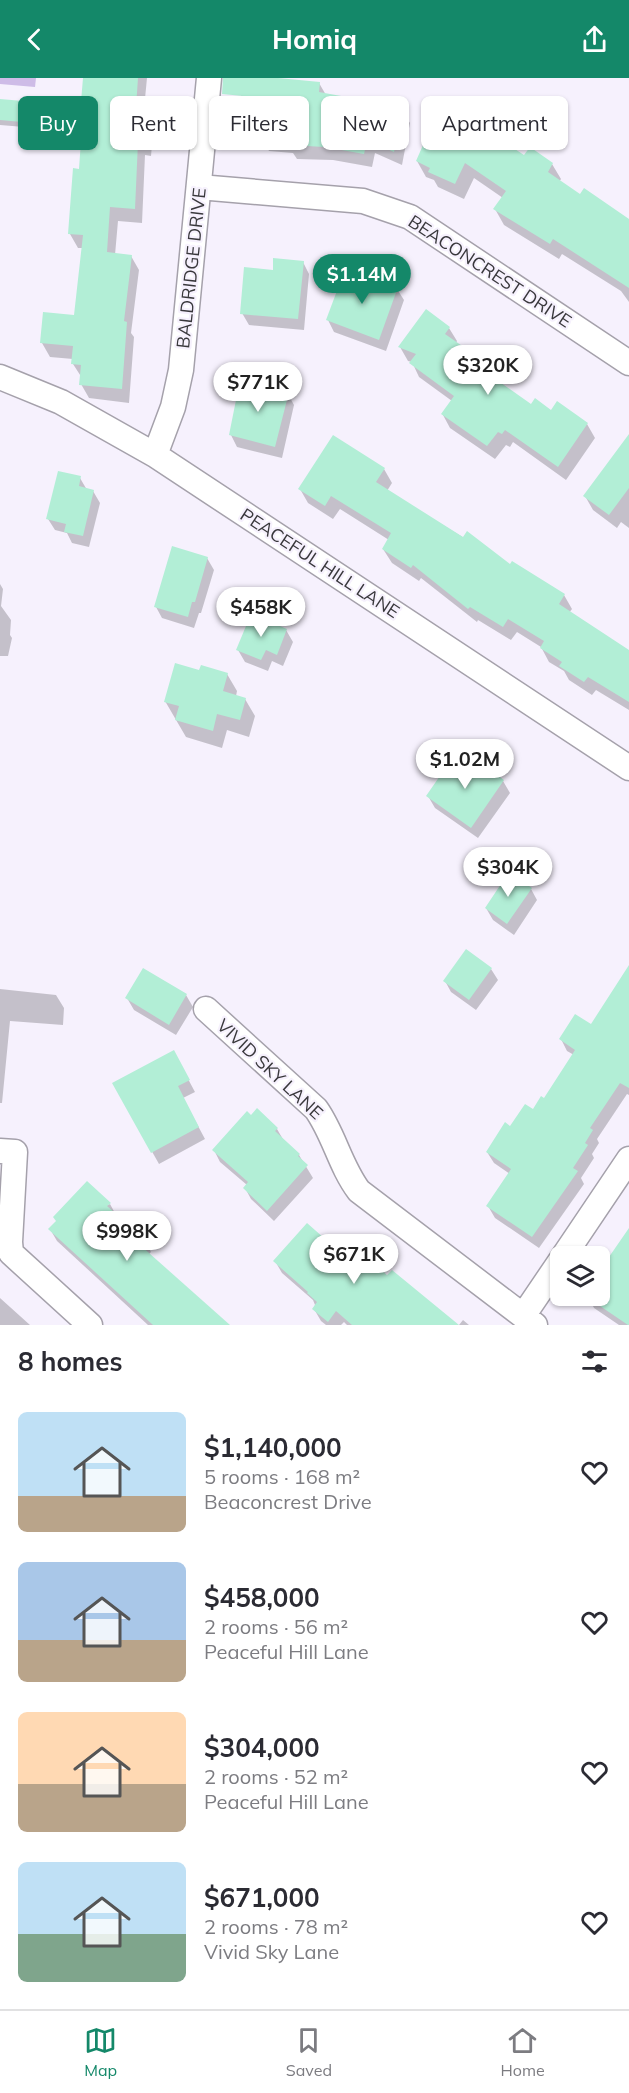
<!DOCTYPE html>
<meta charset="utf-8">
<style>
body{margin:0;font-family:Mulish,sans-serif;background:#f2f2f3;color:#2b2b33;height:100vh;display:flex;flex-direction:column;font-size:22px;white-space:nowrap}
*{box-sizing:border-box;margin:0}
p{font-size:20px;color:#7c7c81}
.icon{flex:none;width:33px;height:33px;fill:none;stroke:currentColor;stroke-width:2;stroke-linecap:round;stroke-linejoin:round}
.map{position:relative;height:1247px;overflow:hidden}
.panel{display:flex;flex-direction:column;background:#fff;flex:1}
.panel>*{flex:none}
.guide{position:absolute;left:18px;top:18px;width:594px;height:54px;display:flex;gap:12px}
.controls{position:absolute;left:550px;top:1168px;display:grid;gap:12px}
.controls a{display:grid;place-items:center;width:60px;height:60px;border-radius:9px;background:#fff;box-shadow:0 2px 4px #0004;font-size:30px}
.price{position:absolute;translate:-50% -51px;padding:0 14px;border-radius:21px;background:#fff;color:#222;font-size:20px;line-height:39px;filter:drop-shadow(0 2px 3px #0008)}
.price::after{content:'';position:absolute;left:50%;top:36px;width:18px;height:14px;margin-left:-9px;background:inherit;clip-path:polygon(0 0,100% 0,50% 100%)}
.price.on{background:#148869;color:#fff}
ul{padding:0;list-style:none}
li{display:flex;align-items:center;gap:18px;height:150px;padding:0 18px}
li span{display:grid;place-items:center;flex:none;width:168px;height:120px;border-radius:9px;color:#555}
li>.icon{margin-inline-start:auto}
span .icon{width:72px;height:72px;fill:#fffc;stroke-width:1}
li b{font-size:26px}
h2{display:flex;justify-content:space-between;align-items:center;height:72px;padding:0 18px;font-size:26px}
.pill{padding:0 21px;border-radius:9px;background:#fff;box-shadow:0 2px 4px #0004;font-size:21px;line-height:54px}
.pill.on{background:#148869;color:#fff}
header{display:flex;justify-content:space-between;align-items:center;height:78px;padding:0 18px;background:#148869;color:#fff;font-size:27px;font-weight:700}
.dock{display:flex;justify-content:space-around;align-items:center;height:84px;border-top:2px solid #e1e1e2;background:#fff;font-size:16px;color:#7c7c81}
.dock a{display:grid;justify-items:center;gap:3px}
.dock .on{color:#148869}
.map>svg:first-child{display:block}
.green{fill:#cebce7}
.shadow{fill:#0003}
.building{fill:#b2eed6}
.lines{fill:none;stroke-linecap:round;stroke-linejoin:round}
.street-casing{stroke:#a5a1ab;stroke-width:27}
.street{stroke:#fff;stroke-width:24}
.labels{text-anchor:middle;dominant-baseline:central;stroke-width:4.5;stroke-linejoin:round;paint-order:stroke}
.street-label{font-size:18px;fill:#39383c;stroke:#f6f1fd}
</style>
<header><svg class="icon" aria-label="back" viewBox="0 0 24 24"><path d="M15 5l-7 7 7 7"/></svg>Homiq<svg class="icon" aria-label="share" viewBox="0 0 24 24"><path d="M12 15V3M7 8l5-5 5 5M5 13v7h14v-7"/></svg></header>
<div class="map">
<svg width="629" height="1247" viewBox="0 0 629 1247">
<rect width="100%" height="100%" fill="#f6f1fd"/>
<path class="green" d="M0 0H36L35 9 0 6Z"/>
<path class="shadow" d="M85 0H147L144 31 154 45 151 78 145 77 142 145 118 143 115 177 131 178 139 192 131 255 134 259 129 325 89 320 81 306 82 300 73 286V281L50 279 42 265 76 238 83 170H78L70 156 81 92 83 51 81 47Z
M243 0 319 5 326 17 401 31 410 45 402 87 375 75 372 89 333 82 297 81 293 75 269 73 261 59 263 33 249 31 241 17Z
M0 23 23 25 26 30 24 49 0 47Z
M453 41 484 43 493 58 525 79 552 86 561 101 559 104 581 118 629 142V224L621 213 562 176 559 181 504 147 495 131 503 120 474 100 464 121 438 109 434 102 426 99 417 83Z
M303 184 309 196 304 252 249 247 242 235 274 193Z
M371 206 397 211 404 222 386 273 334 254 328 242Z
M449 250 457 263 456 265 466 273 474 287 532 328 551 334 557 325 587 346 595 360 566 402 513 364 510 369 506 367 495 381 450 350 443 337 452 323 419 299 412 284 408 283 400 269Z
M288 316 294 327 282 380 237 369 231 357Z
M629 361V450L621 444 617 450 593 432 585 418Z
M384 391 392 405 387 413 510 488 564 517 572 531 569 535 629 574V632L596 612 592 617 569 602 564 593 549 584 541 569 517 554 511 562 478 542 477 544 421 500 419 503 392 485 383 471 389 462 340 431 333 441 308 425 300 411Z
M80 400 87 412 93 413 100 425 89 469 72 465 67 455 55 452 48 441Z
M207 480 214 492 201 535H199L194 550 162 540 156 529Z
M0 506 3 511 1 528 11 542 10 557 12 560 8 578H0Z
M286 552 293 564 283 588 272 583 268 593 245 584 238 572Z
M200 594 227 596 237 613 236 618 245 621 255 638 249 659 227 652 222 670 186 659 165 623Z
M465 694 503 703 510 715 478 760 435 730 428 718Z
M531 811 537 822 514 857 493 842 486 830Z
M491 891 498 902 476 932 451 914 445 903Z
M629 895V1017L627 1016 597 1061 599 1065 592 1076 594 1080 581 1100 584 1106 539 1170 495 1140 488 1128 510 1096 494 1085 487 1074 511 1050 533 1033 544 1022 574 977 567 973 561 961 592 948Z
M0 911 56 917 64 930 63 947 10 943 2 1025H0Z
M186 917 193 929 176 957 134 932 127 920Z
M180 986 195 1014 183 1020 205 1061 159 1086 114 1006Z
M251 1039 277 1051 284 1063 299 1077 313 1100 274 1143 251 1121 245 1110 247 1107 220 1084 214 1072Z
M110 1126 116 1137 144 1162 151 1174 148 1177 228 1247H148L57 1163 50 1151Z
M629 1158V1247H619L594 1230 588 1218H600V1200Z
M341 1177 388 1199 457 1247H347L344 1244 341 1247H326L321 1243 314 1231 315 1227 313 1222 282 1195 275 1183Z
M0 1220 30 1247H0Z
M463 1242 469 1247H459Z"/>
<path class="building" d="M83 0H138L136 29 146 30 144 65 138 64 135 131 110 129 107 174 132 177 124 243 127 244 122 311 79 307 81 287 71 286 73 268 40 265 43 234 74 237 83 157 68 156 73 90 79 91 82 48 79 47Z
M223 0H278L320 4 319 14 402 29 394 74 367 62 364 76 325 69 287 67 288 61 259 59 263 20 222 16Z
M0 21 23 23 22 44 0 42Z
M457 28 485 41 481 49 524 77 530 69 553 85 548 94 580 116 584 110 629 141V210L553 161 550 166 493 131 506 113 465 85 455 106 428 94 430 90 416 83 438 33 452 39Z
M273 180 304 183 298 241 240 236 244 189 273 192Z
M344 194 370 204 371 199 398 209 379 262 326 242Z
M426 231 450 249 445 256 468 272 463 278 531 326 535 320 551 332 557 323 588 345 558 389 505 352 502 356 498 354 487 368 441 336 454 318 409 285 416 276 398 269Z
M240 302 289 314 275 369 229 357Z
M629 356V410L609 437 583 418Z
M333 357 385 390 376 404 463 459 467 453 510 486 512 483 565 516 559 526 629 572V624L588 599 584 604 559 588 562 584 540 570 544 563 508 541 503 549 470 529 468 531 413 487 411 490 382 471 391 455 331 418 325 428 298 411Z
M58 393 81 398 79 408 94 412 83 458 64 454 66 446 46 441Z
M172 468 208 479 195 524H192L188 539 154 529Z
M251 536 287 551 277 577 266 572 261 582 236 572Z
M175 585 199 592 201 587 228 595 223 613 246 620 240 642 217 636 213 653 175 642 179 628 164 624Z
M473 680 504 702 471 750 426 718 451 682 465 692Z
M509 794 532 810 507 846 485 830Z
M466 871 492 890 469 922 443 903Z
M629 887V1010L620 1005 590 1050 593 1052 585 1065 588 1067 573 1090 578 1093 532 1159 486 1128 511 1091 486 1074 505 1044 510 1048 525 1026 533 1031 541 1018 544 1020 575 972 559 961 575 936 591 946Z
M143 890 187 916 169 947 125 920Z
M174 972 190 1002 178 1008 199 1049 151 1075 112 1005Z
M257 1030 278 1050 275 1053 300 1076 298 1078 308 1087 267 1133 243 1110 248 1104 212 1072 247 1033 251 1037Z
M87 1103 111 1125 107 1128 145 1161 140 1167 230 1247H153L48 1151 56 1143 53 1139Z
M307 1145 341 1175 347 1167 359 1176 361 1174 387 1197 392 1192 459 1247H352L336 1233 328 1244 312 1231 317 1224 307 1215 308 1214 273 1183Z
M629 1150V1247H628L600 1228V1192Z"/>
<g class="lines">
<g class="street-casing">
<path id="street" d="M199 109 363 123 410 139 629 285
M0 299 61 324 155 377 629 690
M155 377 173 329 181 292 209 0
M206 931 316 1031C334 1056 340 1088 359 1113L535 1247
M0 1073 15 1074 10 1164 11 1175 90 1247
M563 1179 629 1081
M523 1238 561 1182"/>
</g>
<use href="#street" class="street"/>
</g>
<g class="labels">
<g class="street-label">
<text transform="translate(191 190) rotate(-84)">BALDRIDGE DRIVE</text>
<text transform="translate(490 193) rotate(33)">BEACONCREST DRIVE</text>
<text transform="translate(320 485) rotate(33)">PEACEFUL HILL LANE</text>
<text transform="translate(270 991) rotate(43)">VIVID SKY LANE</text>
</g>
</g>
</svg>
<div class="controls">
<a><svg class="icon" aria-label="layers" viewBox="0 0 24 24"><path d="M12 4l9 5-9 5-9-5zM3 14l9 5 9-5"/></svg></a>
</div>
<b class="price on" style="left:362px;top:227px">$1.14M</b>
<b class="price" style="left:488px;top:318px">$320K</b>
<b class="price" style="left:258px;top:335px">$771K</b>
<b class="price" style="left:261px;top:560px">$458K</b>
<b class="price" style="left:465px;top:712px">$1.02M</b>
<b class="price" style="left:508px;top:820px">$304K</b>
<b class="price" style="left:127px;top:1184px">$998K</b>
<b class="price" style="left:354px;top:1207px">$671K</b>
<div class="guide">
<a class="pill on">Buy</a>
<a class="pill">Rent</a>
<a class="pill">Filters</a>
<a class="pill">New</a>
<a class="pill">Apartment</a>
</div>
</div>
<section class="panel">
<h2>8 homes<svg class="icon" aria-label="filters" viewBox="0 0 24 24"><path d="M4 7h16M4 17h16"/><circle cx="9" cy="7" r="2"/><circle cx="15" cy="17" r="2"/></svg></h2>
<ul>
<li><span style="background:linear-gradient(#bfe0f5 70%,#b9a48a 0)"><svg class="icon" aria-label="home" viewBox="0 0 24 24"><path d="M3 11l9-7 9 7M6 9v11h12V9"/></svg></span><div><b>$1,140,000</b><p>5 rooms · 168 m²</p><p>Beaconcrest Drive</p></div><svg class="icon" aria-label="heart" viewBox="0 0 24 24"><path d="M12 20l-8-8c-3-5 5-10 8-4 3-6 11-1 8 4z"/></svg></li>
<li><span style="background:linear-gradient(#a9c7e8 65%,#b9a48a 0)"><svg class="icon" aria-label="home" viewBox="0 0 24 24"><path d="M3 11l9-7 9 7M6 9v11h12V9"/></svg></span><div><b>$458,000</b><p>2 rooms · 56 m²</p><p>Peaceful Hill Lane</p></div><svg class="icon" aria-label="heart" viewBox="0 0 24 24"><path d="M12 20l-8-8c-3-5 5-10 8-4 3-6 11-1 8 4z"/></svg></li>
<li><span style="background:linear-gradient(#ffd9b3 60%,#b9a48a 0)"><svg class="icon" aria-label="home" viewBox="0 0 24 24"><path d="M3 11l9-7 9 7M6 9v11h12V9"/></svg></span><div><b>$304,000</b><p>2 rooms · 52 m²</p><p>Peaceful Hill Lane</p></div><svg class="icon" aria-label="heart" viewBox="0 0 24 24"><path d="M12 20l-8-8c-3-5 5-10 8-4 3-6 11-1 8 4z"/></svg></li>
<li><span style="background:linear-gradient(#bfe0f5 60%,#7fa58c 0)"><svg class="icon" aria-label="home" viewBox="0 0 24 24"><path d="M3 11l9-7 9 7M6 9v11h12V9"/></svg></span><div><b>$671,000</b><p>2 rooms · 78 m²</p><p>Vivid Sky Lane</p></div><svg class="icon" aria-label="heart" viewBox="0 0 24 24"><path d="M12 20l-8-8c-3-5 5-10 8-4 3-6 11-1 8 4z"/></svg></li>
</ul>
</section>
<nav class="dock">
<a class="on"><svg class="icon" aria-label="map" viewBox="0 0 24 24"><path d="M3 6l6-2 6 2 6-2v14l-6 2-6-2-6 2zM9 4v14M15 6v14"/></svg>Map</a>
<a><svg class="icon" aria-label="saved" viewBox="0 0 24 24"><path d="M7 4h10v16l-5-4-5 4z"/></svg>Saved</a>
<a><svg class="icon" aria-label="home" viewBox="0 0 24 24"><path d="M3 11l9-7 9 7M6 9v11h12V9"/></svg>Home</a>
</nav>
